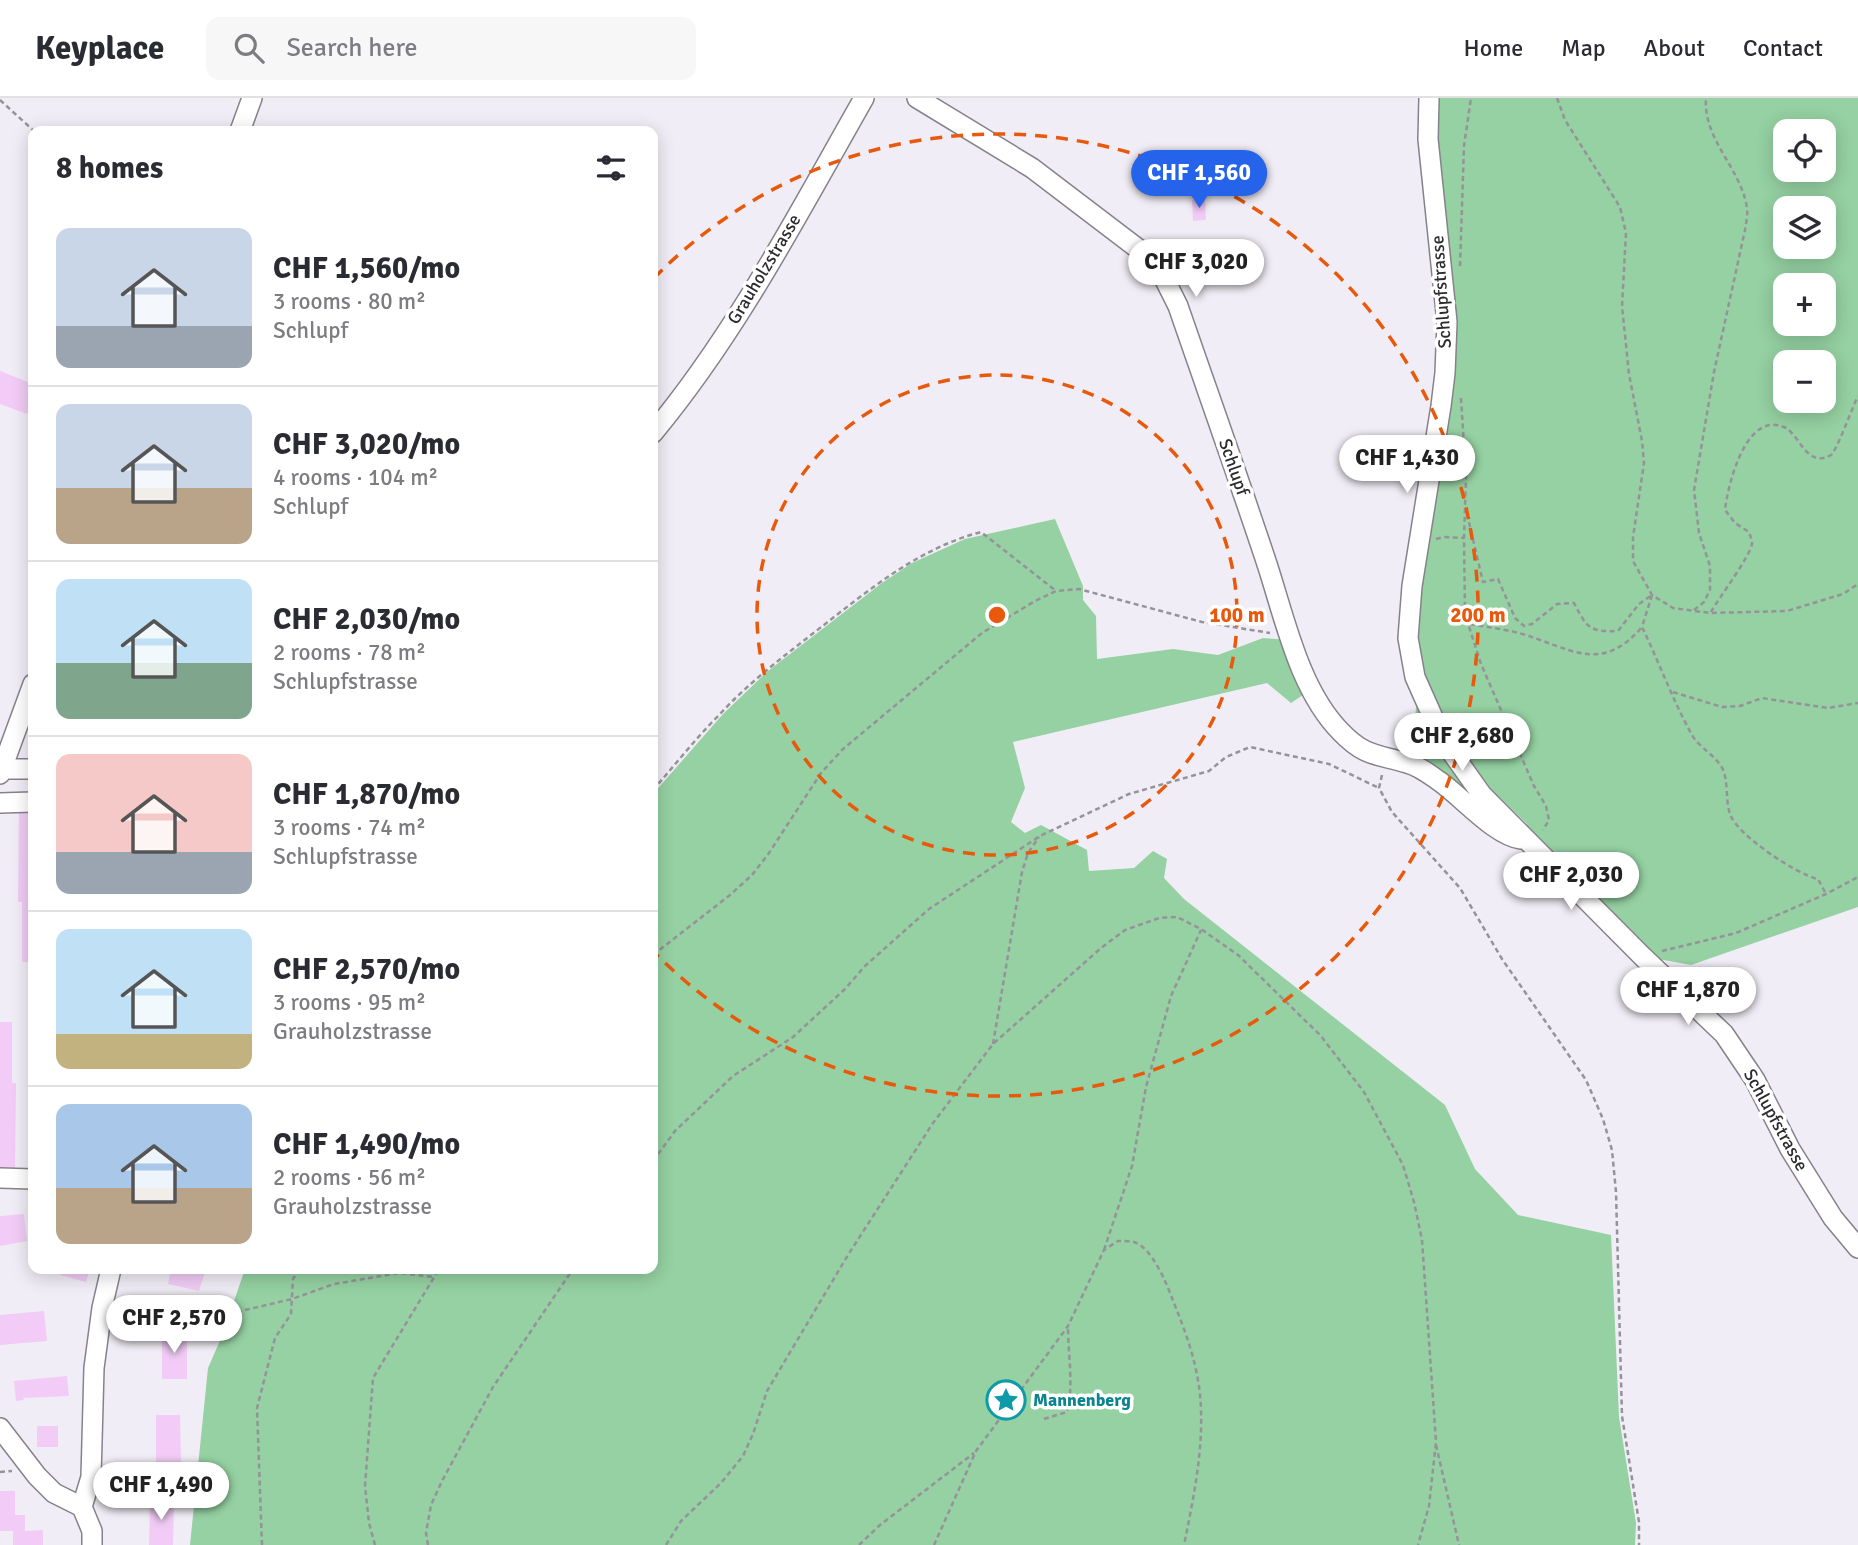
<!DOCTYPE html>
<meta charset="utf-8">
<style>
body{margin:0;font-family:Signika,sans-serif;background:#f7f7f7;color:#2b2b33;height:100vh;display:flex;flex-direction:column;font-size:26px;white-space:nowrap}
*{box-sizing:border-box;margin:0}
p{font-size:23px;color:#7c7c81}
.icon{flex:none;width:38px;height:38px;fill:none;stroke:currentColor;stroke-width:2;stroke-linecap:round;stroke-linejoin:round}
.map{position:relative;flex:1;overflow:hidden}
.details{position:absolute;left:28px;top:28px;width:630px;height:1148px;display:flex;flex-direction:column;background:#fff;border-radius:14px;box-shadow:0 4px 18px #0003}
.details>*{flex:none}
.buttons{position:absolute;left:1773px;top:21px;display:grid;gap:14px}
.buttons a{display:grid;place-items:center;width:63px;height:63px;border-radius:14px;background:#fff;box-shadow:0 4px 18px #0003;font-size:35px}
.price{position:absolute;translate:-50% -60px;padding:0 16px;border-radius:24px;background:#fff;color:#222;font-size:23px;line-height:46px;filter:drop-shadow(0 2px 4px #0008)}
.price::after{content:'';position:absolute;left:50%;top:42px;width:21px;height:16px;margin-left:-10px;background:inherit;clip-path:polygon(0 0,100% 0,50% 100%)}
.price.selected{background:#2563eb;color:#fff}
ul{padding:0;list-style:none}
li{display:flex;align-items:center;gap:21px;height:175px;padding:0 28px}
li+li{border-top:2px solid #e1e1e2}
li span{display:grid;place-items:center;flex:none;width:196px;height:140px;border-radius:14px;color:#555}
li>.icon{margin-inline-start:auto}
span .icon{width:84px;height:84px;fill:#fffc;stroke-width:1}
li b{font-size:30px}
h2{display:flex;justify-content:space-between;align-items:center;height:84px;padding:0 28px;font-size:30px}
header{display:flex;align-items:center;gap:42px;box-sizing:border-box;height:98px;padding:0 35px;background:#fff;border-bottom:2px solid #e1e1e2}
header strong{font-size:33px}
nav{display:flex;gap:38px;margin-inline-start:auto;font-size:24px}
.search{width:490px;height:63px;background:#f7f7f7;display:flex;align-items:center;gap:18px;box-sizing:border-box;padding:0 24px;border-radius:14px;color:#7c7c81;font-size:26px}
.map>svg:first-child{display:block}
.green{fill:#95d1a2;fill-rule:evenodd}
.building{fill:#f2ccf6}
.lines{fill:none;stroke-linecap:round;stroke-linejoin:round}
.minor-casing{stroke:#86828b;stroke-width:22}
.path{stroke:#959399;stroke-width:2.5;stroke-dasharray:5 3.5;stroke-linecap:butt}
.minor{stroke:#fff;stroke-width:19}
.ring{fill:none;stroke:#e8590c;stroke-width:3.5;stroke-dasharray:12 9}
.labels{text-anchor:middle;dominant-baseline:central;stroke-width:7;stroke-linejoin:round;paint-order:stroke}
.street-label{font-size:18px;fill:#2c2b2e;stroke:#fff}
.culture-label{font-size:18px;font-weight:bold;fill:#0d838f;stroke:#fff;text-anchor:start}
.centre{fill:#e8590c;stroke:#fff;stroke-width:3.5}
.ring-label{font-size:21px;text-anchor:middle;font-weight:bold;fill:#e8590c;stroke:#fff;stroke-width:7;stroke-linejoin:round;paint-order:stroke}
</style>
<header>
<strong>Keyplace</strong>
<div class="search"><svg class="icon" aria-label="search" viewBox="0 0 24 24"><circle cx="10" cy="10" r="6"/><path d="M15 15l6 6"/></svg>Search here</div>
<nav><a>Home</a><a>Map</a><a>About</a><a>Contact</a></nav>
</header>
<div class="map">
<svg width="1858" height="1447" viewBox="0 0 1858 1447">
<rect width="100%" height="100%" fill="#f1edf6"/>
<path class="green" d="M1434 0H1858V809L1691 867 1642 858 1529 742 1527 726 1491 691 1450 635 1420 570 1416 535 1418 491 1451 276 1433 39ZM1785 33H1824V72H1785ZM1785 110H1824V149H1785ZM1785 187H1824V226H1785ZM1785 264H1824V303H1785Z
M1055 421 1083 488V502L1096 518 1097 561 1173 551 1218 557 1263 540 1287 542 1306 585 1303 597 1291 605 1267 585 1013 644 1025 690 1011 724 1025 735 1041 727 1087 752 1089 773 1134 770 1153 753 1167 761 1164 780 1184 801 1445 1007 1475 1071 1518 1117 1611 1137 1619 1319 1636 1425 1635 1447H190L208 1270 222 1238 245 1171H653V696L723 616 768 573 882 485 912 465 965 441Z
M1417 594 1510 731 1401 659C1417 641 1415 616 1417 594Z"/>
<path class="building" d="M1205 101 1206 122 1193 123 1192 102Z
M0 273 33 286V301L27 316 0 306Z
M19 713H33V864H22V804H18Z
M0 924H12V985H16L15 1075H0Z
M24 1116 27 1143 0 1148V1118Z
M62 1171H90L86 1184 60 1177Z
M171 1171H206L199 1193 168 1186Z
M44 1213 47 1243 0 1247V1217Z
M162 1233H187V1281H162Z
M67 1278 69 1298 23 1300 24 1302 16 1303 14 1283Z
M156 1317H180L181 1364 156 1365Z
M37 1328H58V1349H37Z
M0 1393H15V1417H25V1433L43 1432V1447H13V1433H0Z
M150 1402H174L173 1447H149Z"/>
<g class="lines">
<g class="minor-casing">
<path id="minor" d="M917 0 1032 70 1141 153 1162 176 1178 208C1207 292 1237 376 1265 460 1284 516 1298 591 1341 634 1365 659 1377 656 1407 665 1419 668 1429 676 1439 683 1461 698 1495 738 1521 741
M1429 0 1428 41 1447 224 1445 275 1441 308 1412 488 1408 540 1415 579 1443 642 1482 697 1642 858 1724 936 1755 982 1790 1051 1833 1120 1858 1150
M240 33 252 0
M653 335C737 234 799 114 864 0
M2 671H33
M0 676 33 586
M0 705 33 704
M0 1080 32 1081
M0 1330 37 1378 54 1395 82 1409
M92 1447V1433L82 1409 91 1379 94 1270 102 1210 111 1171"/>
</g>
<path class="path" d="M1557 0 1565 22 1620 109 1626 135 1622 208 1629 276 1642 343 1644 365 1633 439V463L1652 497 1673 510 1710 515 1787 513 1843 496 1858 486
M0 2 34 33
M1460 168 1464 48 1471 0
M1461 300 1466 380 1464 440 1465 516 1481 566 1534 688 1546 708 1549 722 1543 732
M1467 416 1483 484 1498 481 1515 520 1524 528 1532 526 1557 506 1574 505C1587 530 1589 534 1618 533L1639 506 1652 497
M1436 441 1444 439 1464 440
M1652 497 1642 529C1659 564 1673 603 1692 637 1699 649 1713 656 1721 668 1729 680 1725 702 1730 716 1737 737 1796 776 1818 781L1826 796
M1694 512 1704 504 1710 492V468L1699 435 1694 392 1714 274 1745 132C1746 125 1748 117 1747 110 1741 70 1703 42 1706 0
M1711 514C1718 501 1752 456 1752 445 1752 441 1750 438 1749 434L1735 425 1725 412C1728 386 1746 313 1784 329 1800 336 1806 371 1831 357 1836 354 1853 308 1858 298
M1470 526C1486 529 1503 531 1519 535 1569 549 1600 578 1642 529
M1673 594 1722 609 1740 608 1762 600 1828 610 1858 605
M1409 646 1413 618
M1382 677 1379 690 1392 714 1460 790 1502 861 1586 982 1603 1021 1612 1052 1616 1094 1622 1318 1639 1424V1447
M653 692C675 667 696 640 720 616 754 579 795 550 834 519 879 484 924 449 981 434L1056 493
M653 847 662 849
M1662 853 1736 835 1826 796 1858 779
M653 857 730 797 752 777 769 755 821 675 843 651 982 535 1035 503 1056 493 1079 491 1202 524 1270 535
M993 946 1022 774 1028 755 1039 739
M653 1063 675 1033 733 978 793 939 845 891 865 868 929 811 1040 738 1129 696 1209 673 1226 659 1250 649 1329 666 1379 690
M1104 1152 1132 1068 1146 989 1171 898 1201 832
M118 1220 224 1217 292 1201 334 1186 399 1175 434 1179
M1044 1321 1067 1314C1074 1287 1068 1257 1068 1228
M1436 1347 1459 1447
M0 1374 12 1373
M262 1447 257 1310 275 1240 291 1216 293 1181 299 1171
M375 1447 369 1425 365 1388 373 1280 439 1171
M428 1447 426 1435 431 1407 442 1383 493 1289 573 1171
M666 1447 681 1423 721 1385 743 1358 753 1336 767 1293 848 1157 933 1025 993 946 1101 850 1125 832 1159 820 1177 819 1201 831 1238 857 1321 938 1364 994 1403 1067 1414 1104 1422 1142 1436 1344 1429 1408 1418 1447
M859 1447 880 1427 974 1355
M934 1447 976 1353 1068 1228 1104 1152 1118 1143C1123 1143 1129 1143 1134 1144 1152 1150 1166 1184 1172 1200 1182 1225 1192 1250 1197 1277 1208 1331 1195 1393 1184 1447"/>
<use href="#minor" class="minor"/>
</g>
<g class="ring">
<circle cx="997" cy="517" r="240"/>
<path d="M654 180A481 481 0 1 1 654 854"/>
</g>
<defs>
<g id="sight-ring" transform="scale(2.0125)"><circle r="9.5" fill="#fff" stroke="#0f9aa8" stroke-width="1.5"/><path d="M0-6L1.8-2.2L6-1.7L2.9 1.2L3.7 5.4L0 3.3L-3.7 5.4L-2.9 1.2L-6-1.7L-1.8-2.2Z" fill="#0f9aa8"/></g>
</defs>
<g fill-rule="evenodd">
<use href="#sight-ring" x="1006" y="1302"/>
</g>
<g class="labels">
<g class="street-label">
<text transform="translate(764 171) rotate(-59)">Grauholzstrasse</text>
<text transform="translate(1441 194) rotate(-94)">Schlupfstrasse</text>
<text transform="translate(1234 369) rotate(71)">Schlupf</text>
<text transform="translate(1776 1022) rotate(61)">Schlupfstrasse</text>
</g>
<g class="culture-label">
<text x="1033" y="1302">Mannenberg</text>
</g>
</g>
<circle cx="997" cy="517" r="10" class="centre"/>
<g class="ring-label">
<text x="1237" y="524">100 m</text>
<text x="1478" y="524">200 m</text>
</g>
</svg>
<div class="buttons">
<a><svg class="icon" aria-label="locate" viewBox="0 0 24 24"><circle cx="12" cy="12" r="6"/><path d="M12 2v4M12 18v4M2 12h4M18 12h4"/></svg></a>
<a><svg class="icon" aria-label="layers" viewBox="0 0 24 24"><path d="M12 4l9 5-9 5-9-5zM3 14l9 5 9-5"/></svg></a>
<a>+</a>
<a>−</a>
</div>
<b class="price selected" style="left:1199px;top:112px">CHF 1,560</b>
<b class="price" style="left:1196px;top:201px">CHF 3,020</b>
<b class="price" style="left:1407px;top:397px">CHF 1,430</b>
<b class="price" style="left:1462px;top:675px">CHF 2,680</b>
<b class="price" style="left:1571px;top:814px">CHF 2,030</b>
<b class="price" style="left:1688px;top:929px">CHF 1,870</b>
<b class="price" style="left:174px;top:1257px">CHF 2,570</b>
<b class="price" style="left:161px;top:1424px">CHF 1,490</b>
<section class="details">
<h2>8 homes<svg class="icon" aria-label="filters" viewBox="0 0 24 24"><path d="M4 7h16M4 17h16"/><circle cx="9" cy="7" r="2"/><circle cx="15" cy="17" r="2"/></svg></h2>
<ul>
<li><span style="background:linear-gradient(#c9d6e8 70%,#9aa5b1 0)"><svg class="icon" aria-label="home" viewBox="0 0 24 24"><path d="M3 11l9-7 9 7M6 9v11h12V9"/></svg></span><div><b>CHF 1,560/mo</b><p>3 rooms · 80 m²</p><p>Schlupf</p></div></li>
<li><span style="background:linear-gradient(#c9d6e8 60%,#b9a48a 0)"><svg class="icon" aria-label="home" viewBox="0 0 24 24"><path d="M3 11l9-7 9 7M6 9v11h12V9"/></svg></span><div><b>CHF 3,020/mo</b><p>4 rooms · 104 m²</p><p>Schlupf</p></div></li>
<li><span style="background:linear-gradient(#bfe0f5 60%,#7fa58c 0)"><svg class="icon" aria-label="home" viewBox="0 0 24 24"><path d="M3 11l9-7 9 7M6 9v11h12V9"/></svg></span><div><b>CHF 2,030/mo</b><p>2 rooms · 78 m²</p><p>Schlupfstrasse</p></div></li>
<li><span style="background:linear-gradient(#f6c9c9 70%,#9aa5b1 0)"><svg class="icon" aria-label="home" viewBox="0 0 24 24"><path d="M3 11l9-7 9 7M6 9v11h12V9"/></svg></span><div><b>CHF 1,870/mo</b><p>3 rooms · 74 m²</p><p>Schlupfstrasse</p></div></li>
<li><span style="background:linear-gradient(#bfe0f5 75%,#c2b280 0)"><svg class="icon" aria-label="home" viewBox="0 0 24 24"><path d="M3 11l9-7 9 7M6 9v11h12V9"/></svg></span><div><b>CHF 2,570/mo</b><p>3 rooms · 95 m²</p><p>Grauholzstrasse</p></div></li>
<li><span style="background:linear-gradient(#a9c7e8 60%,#b9a48a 0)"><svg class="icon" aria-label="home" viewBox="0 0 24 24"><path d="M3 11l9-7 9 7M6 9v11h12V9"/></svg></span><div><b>CHF 1,490/mo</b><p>2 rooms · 56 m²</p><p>Grauholzstrasse</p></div></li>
</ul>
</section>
</div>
